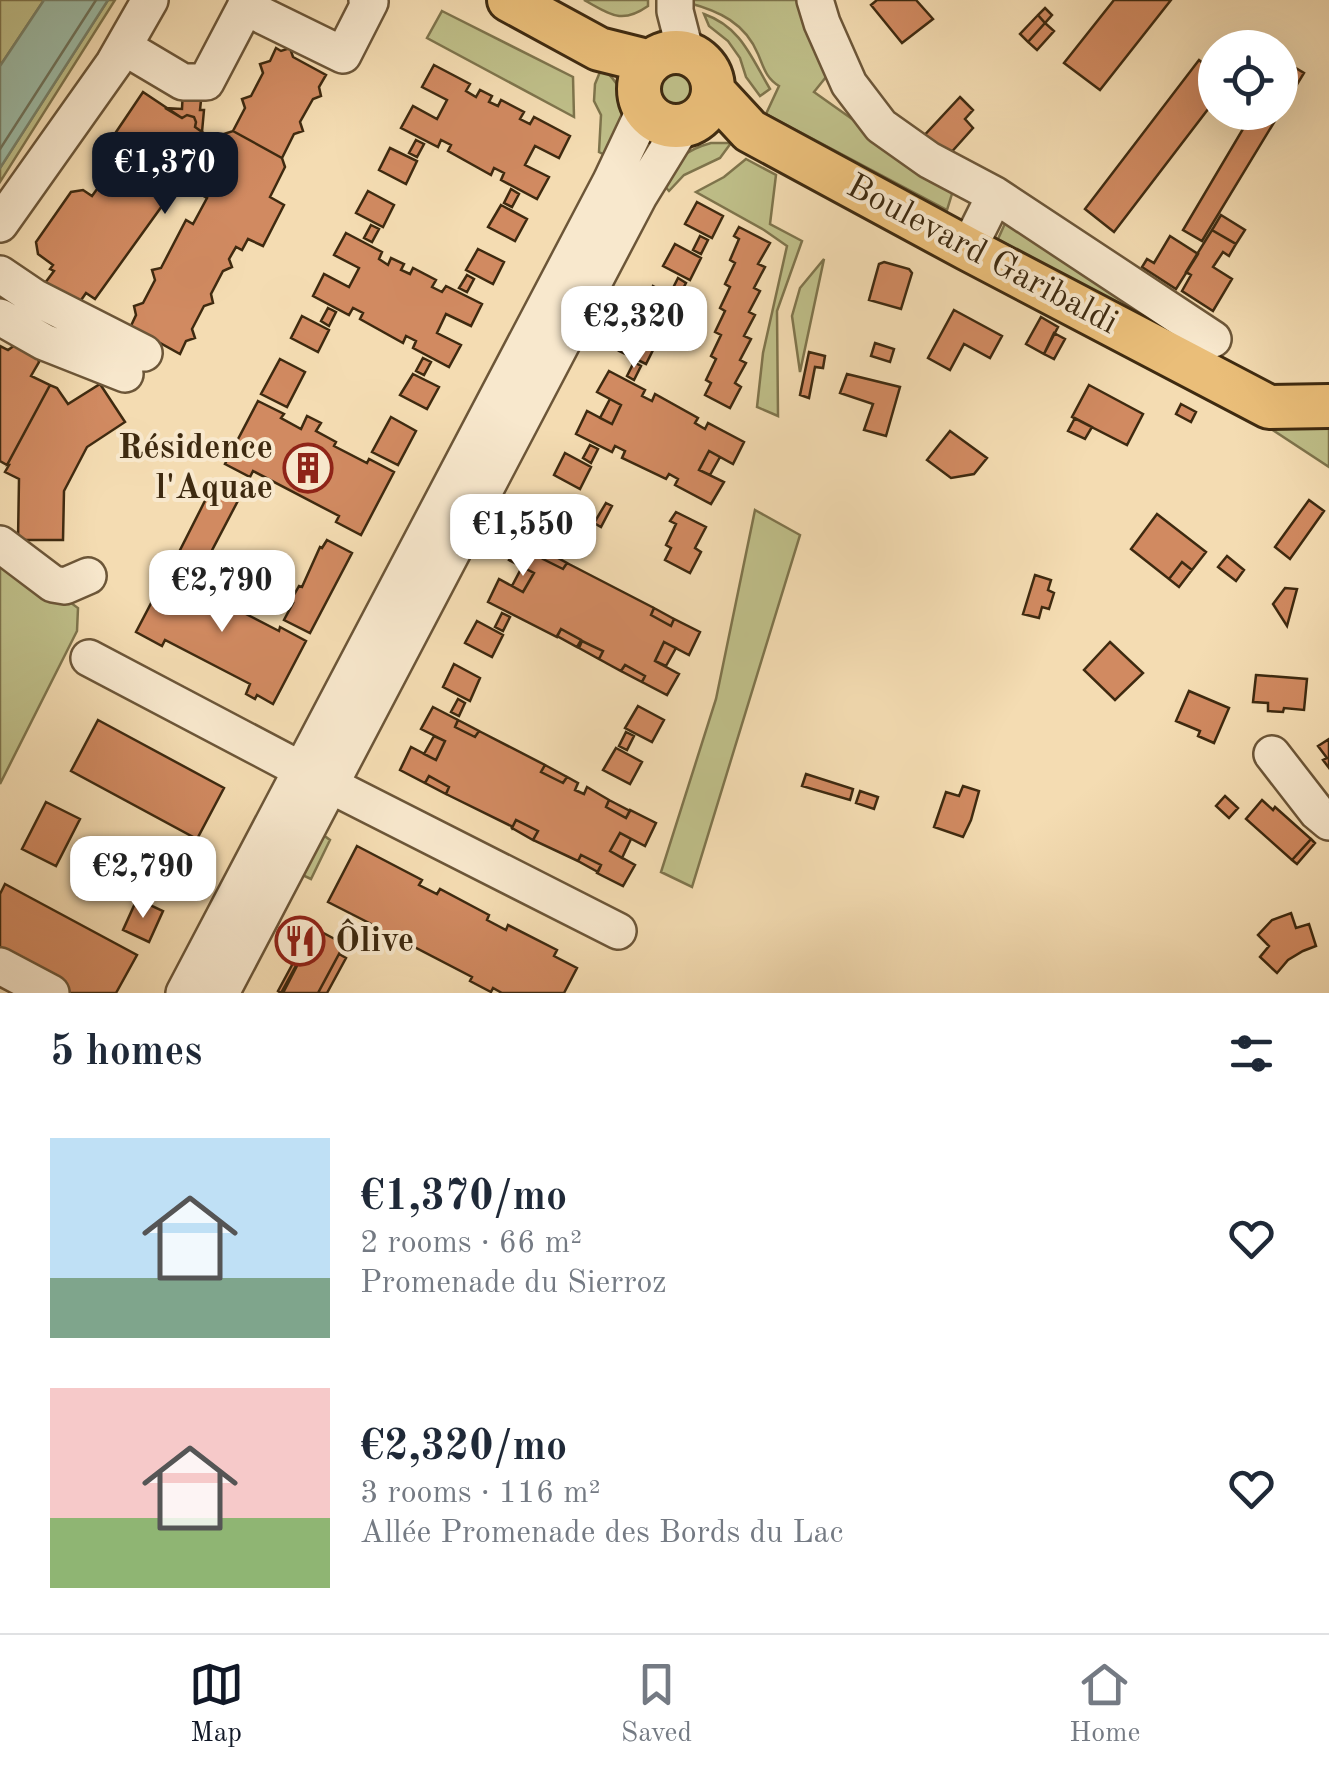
<!DOCTYPE html>
<meta charset="utf-8">
<style>
body{margin:0;font-family:"Old Standard TT",serif;background:#f6f6f7;color:#1f2937;height:100vh;display:flex;flex-direction:column;font-size:38px;white-space:nowrap}
*{box-sizing:border-box;margin:0}
p{font-size:32px;color:#747a83}
.icon{flex:none;width:55px;height:55px;fill:none;stroke:currentColor;stroke-width:2;stroke-linecap:round;stroke-linejoin:round}
.map{position:relative;height:993px;overflow:hidden}
.panel{display:flex;flex-direction:column;background:#fff;flex:1}
.panel>*{flex:none}
.buttons{position:absolute;left:1198px;top:30px;display:grid;gap:20px}
.buttons a{display:grid;place-items:center;width:100px;height:100px;border-radius:50%;background:#fff;box-shadow:0 10px 40px #0002;font-size:50px}
.price{position:absolute;translate:-50% -85px;padding:0 22px;border-radius:20px;background:#fff;color:#222;font-size:32px;line-height:65px;filter:drop-shadow(0 2px 5px #0008)}
.price::after{content:'';position:absolute;left:50%;top:60px;width:30px;height:22px;margin-left:-15px;background:inherit;clip-path:polygon(0 0,100% 0,50% 100%)}
.price.selected{background:#111827;color:#fff}
ul{padding:0;list-style:none}
li{display:flex;align-items:center;gap:30px;height:250px;padding:0 50px}
li span{display:grid;place-items:center;flex:none;width:280px;height:200px;border-radius:0px;color:#555}
li>.icon{margin-inline-start:auto}
span .icon{width:120px;height:120px;fill:#fffc;stroke-width:1}
li b{font-size:42px}
h2{display:flex;justify-content:space-between;align-items:center;height:120px;padding:0 50px;font-size:42px}
.menu{display:flex;justify-content:space-around;align-items:center;height:140px;border-top:2px solid #e0e1e3;background:#fff;font-size:28px;color:#747a83}
.menu a{display:grid;justify-items:center;gap:5px}
.menu .selected{color:#111827}
.map>svg:first-child{display:block}
.green{fill:#bfbf89;stroke:#7e744c;stroke-width:2.5}
.water{fill:#9dbca7;stroke:#77826b;stroke-width:2.5}
.lines{fill:none;stroke-linecap:round;stroke-linejoin:round}
.shore{stroke:#6e735c;stroke-width:2.5}
.building{fill:#d18a61;stroke:#3e2a10;stroke-width:2.5}
.minor-casing{stroke:#6c5638;stroke-width:40}
.major-casing{stroke:#3e2a10;stroke-width:48}
.minor{stroke:#f8e8cd;stroke-width:35}
.major{stroke:#eabe79;stroke-width:42}
.labels{text-anchor:middle;dominant-baseline:central;stroke-width:8;stroke-linejoin:round;paint-order:stroke}
.street-label{font-size:35px;fill:#3e2a10;stroke:#f8e8cd}
.poi-label{font-size:35px;font-weight:bold;fill:#3e2a10;stroke:#f8e8cd;text-anchor:end}
</style>
<div class="map">
<svg width="1329" height="993" viewBox="0 0 1329 993">
<rect width="100%" height="100%" fill="#f4dcb2"/>
<filter id="stains"><feTurbulence type="fractalNoise" baseFrequency=".002" numOctaves="4"/><feColorMatrix values="0 0 0 0 .2 0 0 0 0 .09 0 0 0 0 .02 0 0 0 .5 -.17"/></filter>
<radialGradient id="worn" r=".72"><stop offset=".6" stop-color="#630" stop-opacity="0"/><stop offset="1" stop-color="#630" stop-opacity=".3"/></radialGradient>
<path class="green" d="M0 0H44L0 66Z
M108 0H115L0 182V168Z
M584 0H648V6C621 25 610 14 584 0Z
M689 0H803L826 77 814 92 876 136 955 184 947 210 766 114 779 86C766 78 764 68 758 54 745 23 719 11 689 3Z
M442 11 573 77 574 117 427 38Z
M704 14C741 27 751 57 770 89L760 96 746 77 740 58 728 41 709 26Z
M655 89a22 22 0 1 1 44 0a22 22 0 1 1-44 0Z
M602 67C637 101 629 117 615 160L599 152 601 115 594 101 595 84Z
M711 143H731L720 158 684 175 669 191 661 182C676 160 685 150 711 143Z
M746 159 776 175 770 224 802 241 777 311 778 416 757 407 763 353 787 246 764 230 696 192 724 177Z
M1007 219 1139 302 1134 319 998 239Z
M824 259 800 372 792 316 800 288Z
M1244 411 1329 414V467Z
M755 510 800 535 692 887 661 872 716 699Z
M0 551 78 608 77 631 0 784Z
M322 834 330 840 311 879 296 872Z"/>
<path class="water" d="M44 0H108L0 168V66Z"/>
<g class="lines">
<path class="shore" d="M0 149 96 0"/>
</g>
<path class="building" d="M877 0H916L933 19 902 43 871 5Z
M1114 0H1171L1100 90 1064 63Z
M1045 8 1052 15 1045 23 1038 15Z
M1038 15 1045 23 1028 42 1020 34Z
M1045 23 1054 31 1037 50 1028 42Z
M276 48 281 51 290 48 293 57 326 75 319 87 321 96 313 99 300 122 303 131 294 134 282 158 233 131 245 108 242 99 251 96 263 73 260 64 270 61Z
M1199 60 1215 73V100L1114 232 1085 209Z
M1284 61 1304 73 1202 241 1183 230 1253 112H1280V68Z
M434 65 470 84 466 91 476 97 480 90 492 96 489 102 498 106 501 100 524 112 520 119 530 124 534 117 570 136 559 158 535 146 525 165 549 177 537 199 501 180 504 173 494 168 491 175 448 151 451 145 441 140 438 147 401 128 413 106 437 119 447 100 422 87Z
M183 90 202 91 200 110H204L202 132 195 127 196 122 194 117 187 115 182 118 165 108 182 109Z
M143 92 182 118 187 115 194 117 196 122 195 127 211 138 233 131 282 158 285 167 270 197 284 205 263 246 248 239 242 250 236 247 229 259 232 267 223 271 211 294 213 303 204 306 192 329 195 338 186 341 180 354 160 343 155 351 153 349 157 342 130 328 136 315 134 306 143 303 155 280 152 270 161 268 186 220 193 224 207 198 176 181 167 199 95 299 86 293 77 306 45 283 54 271 50 269 53 265 38 254 36 242 71 192 83 190 92 196 116 163 150 187 155 179 106 147Z
M960 97 973 110 965 119 973 128 948 156 920 140Z
M416 140 424 144 417 157 409 153Z
M390 148 417 161 406 184 379 170Z
M511 189 519 194 512 207 504 203Z
M368 191 394 205 383 227 356 213Z
M697 202 723 216 712 238 685 224Z
M501 205 527 219 515 241 488 227Z
M1221 215 1245 230 1236 244 1212 230Z
M371 225 379 229 372 242 364 238Z
M739 227 770 243 758 264 765 267 754 288 760 291 749 312 755 315 744 336 751 339 740 360 746 363 735 383 741 387 730 408 705 395 711 383 706 380 716 359 711 356 721 335 715 332 725 311 720 308 730 287 725 284 735 263 730 260 739 239 734 236Z
M1212 230 1236 244 1229 256 1223 252 1213 267 1232 279 1213 311 1182 291 1191 275 1186 272Z
M346 233 382 252 379 259 388 265 391 258 404 264 401 270 410 274 413 268 436 280 432 287 442 292 446 286 482 304 471 326 446 314 437 333 461 345 449 367 413 348 416 341 406 336 403 343 360 319 363 313 353 308 349 315 313 296 324 274 349 287 359 268 334 255Z
M700 236 708 240 701 254 693 250Z
M1170 236 1198 254 1176 289 1142 267 1147 259 1154 263Z
M675 244 701 258 690 280 663 266Z
M478 249 504 262 493 284 466 270Z
M884 262 909 269 912 273 901 309 869 300 879 264Z
M467 275 474 279 467 292 459 288Z
M678 278 686 283 679 296 671 292Z
M653 286 679 300 668 323 641 309Z
M328 308 336 312 329 326 321 321Z
M954 310 1002 336 990 358 964 344 950 370 928 358Z
M302 316 329 330 318 352 291 338Z
M1041 317 1058 327 1044 354 1026 344Z
M630 328 657 342 646 364 619 351Z
M1054 333 1065 339 1054 359 1044 354Z
M875 343 894 349 890 362 871 356Z
M15 345 37 356 39 362 31 376 50 385 7 465 0 461V346L8 350Z
M809 352 825 356 823 368 815 367 809 398 800 395Z
M423 358 431 362 424 375 416 371Z
M280 359 305 372 287 407 261 394Z
M634 362 641 366 634 380 627 376Z
M609 371 645 390 642 396 652 401 655 394 698 418 695 423 705 429 708 423 744 442 733 464 709 451 699 470 724 482 711 504 675 485 678 479 669 474 666 479 622 458 625 451 615 446 612 452 576 434 587 411 612 424 621 405 597 392Z
M413 374 439 387 427 409 400 395Z
M847 374 900 387 886 436 864 430 873 404 840 393Z
M100 384 125 422 87 447 64 491 63 540H18L19 479 5 472 9 465H7L50 385 57 388 68 404Z
M1089 385 1143 414 1127 445 1072 417Z
M610 399 621 405 612 424 600 418Z
M258 401 284 414 281 418 301 429 307 416 321 423 316 431 336 442 334 446 367 463 369 459 394 472 361 535 336 522 339 516 253 471 250 477 225 464Z
M1181 404 1196 412 1191 422 1176 414Z
M391 417 416 431 398 465 372 452Z
M1075 418 1092 427 1085 439 1068 431Z
M950 431 987 458 974 474 951 478 927 460Z
M590 445 598 449 591 463 583 458Z
M709 451 720 457 710 475 699 470Z
M565 453 591 467 580 489 554 475Z
M215 481 241 495 199 575 174 562Z
M542 496 569 510 558 532 531 518Z
M1309 500 1324 511 1290 559 1275 547Z
M606 503 612 506 601 527 594 523Z
M676 512 706 527 695 548 701 552 690 573 665 560 671 548 666 545 676 524 670 521Z
M1157 514 1206 552 1192 570 1182 562 1169 579 1131 549Z
M546 531 554 534 546 548 539 544Z
M521 539 547 552 543 559 563 569 567 563 654 608 651 615 671 626 674 619 700 632 689 655 664 642 655 661 679 674 667 695 642 682 645 676 625 665 621 671 599 659 603 651 582 641 579 648 581 640 561 629 557 637 488 602 499 579 523 592 534 573 509 560Z
M327 540 352 553 310 633 284 620 293 603 290 602 299 586 302 587 320 547 322 548Z
M547 552 567 563 563 569 543 559Z
M1227 556 1244 570 1236 581 1218 567Z
M1182 562 1192 570 1179 587 1169 579Z
M522 567 534 573 523 592 512 586Z
M169 569 195 583 193 586 213 597 219 584 232 591 228 600 248 610 246 614 279 631 280 627 306 641 273 704 257 695 255 699 246 694 250 684 165 640 162 646 136 632Z
M1035 575 1051 580 1048 590 1054 593 1049 609 1042 607 1039 618 1023 614Z
M1285 588 1297 589 1287 626 1273 604Z
M654 608 674 619 671 626 651 615Z
M502 613 510 617 503 631 495 627Z
M477 621 503 635 492 657 465 643Z
M561 629 581 640 577 647 557 636Z
M582 641 603 651 599 659 579 648Z
M664 642 676 648 666 666 655 661Z
M1110 642 1143 673 1115 700 1084 670Z
M454 664 480 678 470 701 443 687Z
M625 665 645 676 642 682 621 671Z
M1256 675 1307 679 1304 710 1284 708 1283 712 1268 711V703L1253 702Z
M1189 691 1229 708 1214 743 1198 736 1200 731 1176 721Z
M458 699 465 703 459 716 451 712Z
M638 706 664 720 652 742 625 728Z
M433 707 458 720 455 727 475 737 479 731 545 765 541 772 563 783 567 777 578 783 575 790 584 794 587 787 609 800 606 807 626 818 630 810 656 823 645 846 620 833 610 851 635 865 623 886 597 873 601 865 581 855 578 861 533 840 538 831 516 820 512 828 511 826 446 794 449 787 429 776 425 783 400 770 411 747 436 760 445 741 421 729Z
M98 720 224 788 197 839 71 771Z
M458 720 479 731 475 737 455 727Z
M626 732 634 736 627 750 619 746Z
M434 736 445 741 436 760 424 754Z
M1329 739V768L1323 760 1327 758 1318 746Z
M616 748 642 762 630 784 603 770Z
M545 765 567 777 563 783 541 772Z
M806 774 853 789 850 800 802 786Z
M429 776 449 787 446 794 425 783Z
M963 786 979 791 971 820 963 837 934 827 946 792 959 796Z
M860 791 878 797 874 809 856 803Z
M1225 796 1238 808 1229 818 1216 806Z
M609 800 630 811 626 818 606 807Z
M1262 800 1273 810 1275 807 1311 839 1292 860 1246 819Z
M46 802 80 819 56 866 22 849Z
M516 820 538 831 533 840 512 828Z
M620 833 631 839 622 858 610 851Z
M1311 839 1315 843 1297 864 1292 860Z
M169 841 193 852 178 884 154 873Z
M357 846 422 880 419 885 437 894 440 889 489 915 487 920 506 930 508 925 557 950 554 956 577 968 564 993H502L493 988 491 992 470 981 472 977 391 935 389 938 375 931 377 927 328 902Z
M581 855 601 865 598 872 578 861Z
M5 884 137 955 116 993H69L0 956V894Z
M137 899 163 911 149 942 123 930Z
M1291 913 1296 928 1309 924 1316 946 1303 951 1288 960 1277 973 1260 957 1269 946 1258 935 1272 920Z
M312 928 316 929 281 993 278 991Z
M316 929 344 944 339 954 318 993H283Z
M339 954 346 958 327 993H318Z"/>
<g class="lines">
<g class="minor-casing">
<path id="minor" d="M675 0V11L686 54
M815 0 822 23 849 84 881 126 929 160 995 195 968 249
M245 7 343 55 370 2 367 0
M124 47 183 82H206L249 0
M995 195 1213 339
M0 224 114 63 150 0
M0 274 34 297 144 353
M0 317 44 342 125 374
M0 544 53 584 65 586 88 576
M89 658 330 785 618 931
M1272 754 1317 812 1329 822
M0 966 51 993
M184 993 611 181 645 109
M221 993 639 196 682 126"/>
</g>
<g class="major-casing">
<path id="major" d="M509 0 599 49 651 62
M639 89a37 37 0 1 1 74 0a37 37 0 1 1-74 0Z
M713 91 750 131 968 249 1269 407 1329 406"/>
</g>
<use href="#minor" class="minor"/>
<use href="#major" class="major"/>
</g>
<defs>
<g id="building-ring" transform="scale(2.5)"><circle r="9.5" fill="#f8e8cd" stroke="#8f2418" stroke-width="1.5"/><path d="M-4-6H4V6H1V3H-1V6H-4ZM-2.5-4.3h1.7v1.8h-1.7ZM.8-4.3h1.7v1.8H.8ZM-2.5-1h1.7V.8h-1.7ZM.8-1h1.7V.8H.8Z" fill="#8f2418"/></g>
<g id="restaurant-ring" transform="scale(2.5)"><circle r="9.5" fill="#f8e8cd" stroke="#8f2418" stroke-width="1.5"/><path d="M-5-6h1v4h1v-4h1v4h1v-4h1v5L-1.5 .5V6h-2V.5L-5-1ZM5-6V6H3V1.5H1.5Q1.5-4 5-6Z" fill="#8f2418"/></g>
</defs>
<g fill-rule="evenodd">
<use href="#building-ring" x="308" y="468"/>
<use href="#restaurant-ring" x="300" y="941"/>
</g>
<g class="labels">
<g class="street-label">
<text transform="translate(982 255) rotate(28)">Boulevard Garibaldi</text>
</g>
<g class="poi-label">
<text x="273" y="448">Résidence<tspan x="273" dy="40">l'Aquae</tspan></text>
<text x="335" y="941" text-anchor="start">Ôlive</text>
</g>
</g>
<rect width="100%" height="100%" filter="url(#stains)"/>
<rect width="100%" height="100%" fill="url(#worn)"/>
</svg>
<div class="buttons">
<a><svg class="icon" aria-label="locate" viewBox="0 0 24 24"><circle cx="12" cy="12" r="6"/><path d="M12 2v4M12 18v4M2 12h4M18 12h4"/></svg></a>
</div>
<b class="price selected" style="left:165px;top:217px">€1,370</b>
<b class="price" style="left:634px;top:371px">€2,320</b>
<b class="price" style="left:523px;top:579px">€1,550</b>
<b class="price" style="left:222px;top:635px">€2,790</b>
<b class="price" style="left:143px;top:921px">€2,790</b>
</div>
<section class="panel">
<h2>5 homes<svg class="icon" aria-label="filters" viewBox="0 0 24 24"><path d="M4 7h16M4 17h16"/><circle cx="9" cy="7" r="2"/><circle cx="15" cy="17" r="2"/></svg></h2>
<ul>
<li><span style="background:linear-gradient(#bfe0f5 70%,#7fa58c 0)"><svg class="icon" aria-label="home" viewBox="0 0 24 24"><path d="M3 11l9-7 9 7M6 9v11h12V9"/></svg></span><div><b>€1,370/mo</b><p>2 rooms · 66 m²</p><p>Promenade du Sierroz</p></div><svg class="icon" aria-label="heart" viewBox="0 0 24 24"><path d="M12 20l-8-8c-3-5 5-10 8-4 3-6 11-1 8 4z"/></svg></li>
<li><span style="background:linear-gradient(#f6c9c9 65%,#8fb573 0)"><svg class="icon" aria-label="home" viewBox="0 0 24 24"><path d="M3 11l9-7 9 7M6 9v11h12V9"/></svg></span><div><b>€2,320/mo</b><p>3 rooms · 116 m²</p><p>Allée Promenade des Bords du Lac</p></div><svg class="icon" aria-label="heart" viewBox="0 0 24 24"><path d="M12 20l-8-8c-3-5 5-10 8-4 3-6 11-1 8 4z"/></svg></li>
</ul>
</section>
<nav class="menu">
<a class="selected"><svg class="icon" aria-label="map" viewBox="0 0 24 24"><path d="M3 6l6-2 6 2 6-2v14l-6 2-6-2-6 2zM9 4v14M15 6v14"/></svg>Map</a>
<a><svg class="icon" aria-label="saved" viewBox="0 0 24 24"><path d="M7 4h10v16l-5-4-5 4z"/></svg>Saved</a>
<a><svg class="icon" aria-label="home" viewBox="0 0 24 24"><path d="M3 11l9-7 9 7M6 9v11h12V9"/></svg>Home</a>
</nav>
